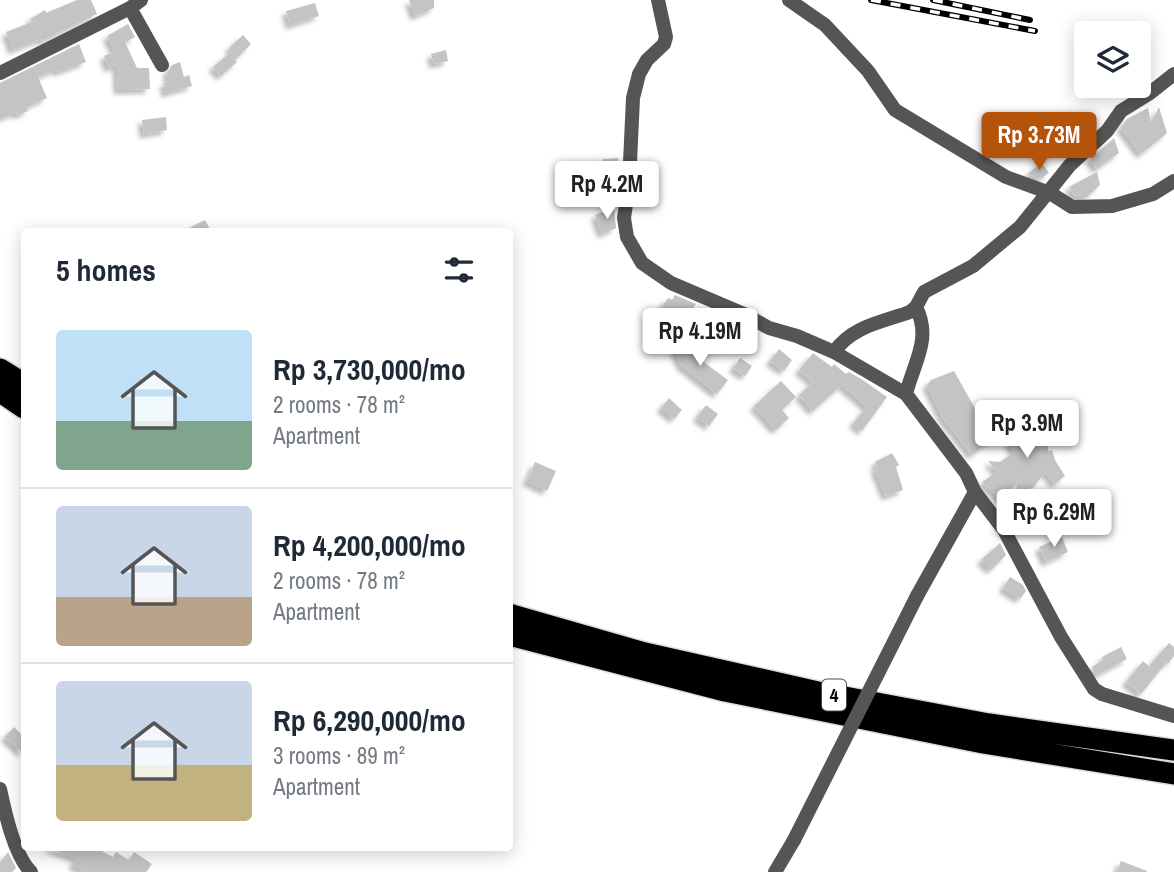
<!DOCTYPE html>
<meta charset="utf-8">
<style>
body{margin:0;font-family:"Archivo Narrow",sans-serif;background:#f6f6f7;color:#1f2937;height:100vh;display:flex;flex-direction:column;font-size:26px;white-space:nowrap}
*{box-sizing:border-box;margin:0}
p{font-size:23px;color:#747a83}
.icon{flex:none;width:38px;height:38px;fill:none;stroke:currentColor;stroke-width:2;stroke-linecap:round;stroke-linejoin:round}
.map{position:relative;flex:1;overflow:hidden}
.details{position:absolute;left:21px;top:228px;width:492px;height:623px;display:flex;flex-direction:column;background:#fff;border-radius:7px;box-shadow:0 4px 18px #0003}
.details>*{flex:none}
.buttons{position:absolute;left:1074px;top:21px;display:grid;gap:14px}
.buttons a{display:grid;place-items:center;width:77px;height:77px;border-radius:7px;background:#fff;box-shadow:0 4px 18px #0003;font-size:35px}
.price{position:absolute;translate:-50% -60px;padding:0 16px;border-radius:7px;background:#fff;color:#222;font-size:23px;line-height:46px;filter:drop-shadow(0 2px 4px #0008)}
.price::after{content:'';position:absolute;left:50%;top:42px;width:21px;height:16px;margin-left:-10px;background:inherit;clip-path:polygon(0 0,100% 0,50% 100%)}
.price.on{background:#b45309;color:#fff}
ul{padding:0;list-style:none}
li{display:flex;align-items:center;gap:21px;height:175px;padding:0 35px}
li+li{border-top:2px solid #e0e1e3}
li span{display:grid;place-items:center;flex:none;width:196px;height:140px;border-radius:7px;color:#555}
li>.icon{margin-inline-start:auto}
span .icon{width:84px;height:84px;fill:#fffc;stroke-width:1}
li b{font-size:30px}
h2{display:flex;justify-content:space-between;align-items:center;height:84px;padding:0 35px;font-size:30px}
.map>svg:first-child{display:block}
.building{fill:#c4c4c4;filter:url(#shadow)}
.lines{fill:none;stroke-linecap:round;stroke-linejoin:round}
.highway-casing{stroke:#dbdbdb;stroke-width:24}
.street{stroke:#555;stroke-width:14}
.highway{stroke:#000;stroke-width:21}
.rail-casing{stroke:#000;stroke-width:6}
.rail{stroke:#fff;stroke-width:3.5;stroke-dasharray:10;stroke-linecap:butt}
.street-bridge{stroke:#555;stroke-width:14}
.labels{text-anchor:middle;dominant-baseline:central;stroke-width:6;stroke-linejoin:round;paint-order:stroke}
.shield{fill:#fff;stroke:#4c4c4c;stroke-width:2}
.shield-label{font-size:19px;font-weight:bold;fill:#000}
</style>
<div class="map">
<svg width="1174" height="872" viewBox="0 0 1174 872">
<defs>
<filter id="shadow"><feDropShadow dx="-4.5" dy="4.5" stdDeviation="2" flood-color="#0004"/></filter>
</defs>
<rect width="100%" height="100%" fill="#fff"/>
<path class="building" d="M77 0H91L97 14 42 41 41 39 13 50 6 32 32 22 30 19 45 10 46 13Z
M409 0H434V8L415 16Z
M315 3 319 16 290 25 286 11Z
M128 24 135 37 125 42 137 68H149L150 89 118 90 117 65 109 68 104 56 115 51 107 36Z
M243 35 251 44 235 60 237 62 221 76 213 67 232 51 229 48Z
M79 44 86 62 58 72 57 69 38 77 47 98 27 107 28 111 18 115 16 112 0 119V83Z
M446 50 448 61 434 64 431 54Z
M180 62 184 77 189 75 192 86 166 93 164 83 169 81 167 73 172 65Z
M1159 107 1167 133 1141 154 1121 128 1127 119 1148 108 1151 122Z
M166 117 167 130 144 134 142 120Z
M1114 138 1119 153 1097 169 1090 160Z
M618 158 617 170 599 173V165L602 164 603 159Z
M1042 163 1049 173 1040 179 1030 175 1028 173Z
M1097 172 1100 185 1087 197H1075L1069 187Z
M614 208 616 228 602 234 595 215Z
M205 220 211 231H183Z
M675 295 696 304 690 312 686 309 680 317 663 305 668 298 672 300Z
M688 341 694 355 728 380 717 394 681 365 674 348Z
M779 349 792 360 784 371 770 361Z
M813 353 832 367 834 364 846 374 849 372 863 380 887 397 862 431 853 423 867 407 842 385 813 411 799 395 813 382 799 370Z
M740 358 752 366 745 376 733 368Z
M954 371 981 419 995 437 972 455 943 418 927 385 931 380Z
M781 381 796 397 782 410 789 418 776 430 754 406Z
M669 398 682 410 674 419 661 408Z
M706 405 718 414 709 426 697 417Z
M1057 409 1056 425 1048 431V451L1052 450 1055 460 1065 476 1055 484 1045 472 1033 488 1023 490 1020 480 1002 500 982 482 997 472 988 461 1000 462 1014 452 1009 442 1019 430 1022 435 1039 426 1035 415Z
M892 453 899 465 896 467 903 490 886 496 875 469 878 468 875 462Z
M535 462 556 471 547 491 527 481Z
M1062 537 1068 552 1046 562 1039 547Z
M1000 543 1006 555 991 570 981 560Z
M1010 577 1023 585 1026 591 1020 599 1003 588Z
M1169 643 1174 647V656L1168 664 1166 663 1141 694 1126 682 1143 661 1149 666Z
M1121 647 1127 659 1097 675 1092 667 1103 660 1102 657Z
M14 727 24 737V754L5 737Z
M50 847H94L113 857 116 852 129 860 134 852 152 864 146 872H85L73 865 77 858 50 849Z
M8 852 16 868 12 872H0V862Z
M1121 861 1147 871V872H1117Z"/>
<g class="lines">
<g class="highway-casing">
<path id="highway" d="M0 369 24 384
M0 392 24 408
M509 614 645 653 818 692 989 724 1174 750
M509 635 725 691 983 743 1174 774"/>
</g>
<path class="street" d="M658 0 666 37 664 44 647 60 639 74 633 98 629 184 624 218 627 237 642 263 671 283 746 315 769 328 797 336 834 352 906 394 966 473 975 492 1004 530 1061 637 1094 689 1102 694 1174 716
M789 0 825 25 868 71 895 110 1006 177 1050 193 1072 207 1112 206 1153 194 1174 181
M130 8 162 65
M0 73 130 8 141 0
M834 352C852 326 882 322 910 312L916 307 924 292 973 266 1020 227 1070 165 1107 131 1121 111 1150 93 1174 74
M906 394C914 362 932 339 916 307
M917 596 975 492
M0 789C5 812 14 855 31 872
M775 872 794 840"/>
<use href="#highway" class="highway"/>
<g class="rail-casing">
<path id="rail" d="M871 0 1035 31
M933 0 1030 20"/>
</g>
<use href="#rail" class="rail"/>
<path class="street-bridge" d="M794 840 917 596"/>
</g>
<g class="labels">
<rect class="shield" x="822" y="679.5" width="24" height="31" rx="5"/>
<g class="shield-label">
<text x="834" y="695">4</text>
</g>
</g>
</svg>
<div class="buttons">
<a><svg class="icon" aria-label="layers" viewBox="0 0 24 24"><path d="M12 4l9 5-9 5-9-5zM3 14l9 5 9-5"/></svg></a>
</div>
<b class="price on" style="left:1039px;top:172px">Rp 3.73M</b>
<b class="price" style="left:607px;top:221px">Rp 4.2M</b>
<b class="price" style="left:700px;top:368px">Rp 4.19M</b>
<b class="price" style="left:1027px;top:460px">Rp 3.9M</b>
<b class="price" style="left:1054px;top:549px">Rp 6.29M</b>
<section class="details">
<h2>5 homes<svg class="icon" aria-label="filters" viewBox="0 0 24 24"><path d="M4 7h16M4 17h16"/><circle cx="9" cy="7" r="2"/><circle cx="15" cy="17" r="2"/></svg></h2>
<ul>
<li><span style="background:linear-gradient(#bfe0f5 65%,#7fa58c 0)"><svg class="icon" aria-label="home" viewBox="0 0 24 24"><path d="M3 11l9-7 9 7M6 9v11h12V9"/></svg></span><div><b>Rp 3,730,000/mo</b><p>2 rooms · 78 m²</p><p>Apartment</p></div></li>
<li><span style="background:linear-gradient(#c9d6e8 65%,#b9a48a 0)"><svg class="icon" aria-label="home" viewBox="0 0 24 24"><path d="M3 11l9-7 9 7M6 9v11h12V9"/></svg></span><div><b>Rp 4,200,000/mo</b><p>2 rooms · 78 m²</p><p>Apartment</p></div></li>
<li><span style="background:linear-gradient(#c9d6e8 60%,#c2b280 0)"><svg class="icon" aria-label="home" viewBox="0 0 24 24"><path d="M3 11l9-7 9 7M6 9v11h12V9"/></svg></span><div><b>Rp 6,290,000/mo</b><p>3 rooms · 89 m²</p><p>Apartment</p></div></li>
</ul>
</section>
</div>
